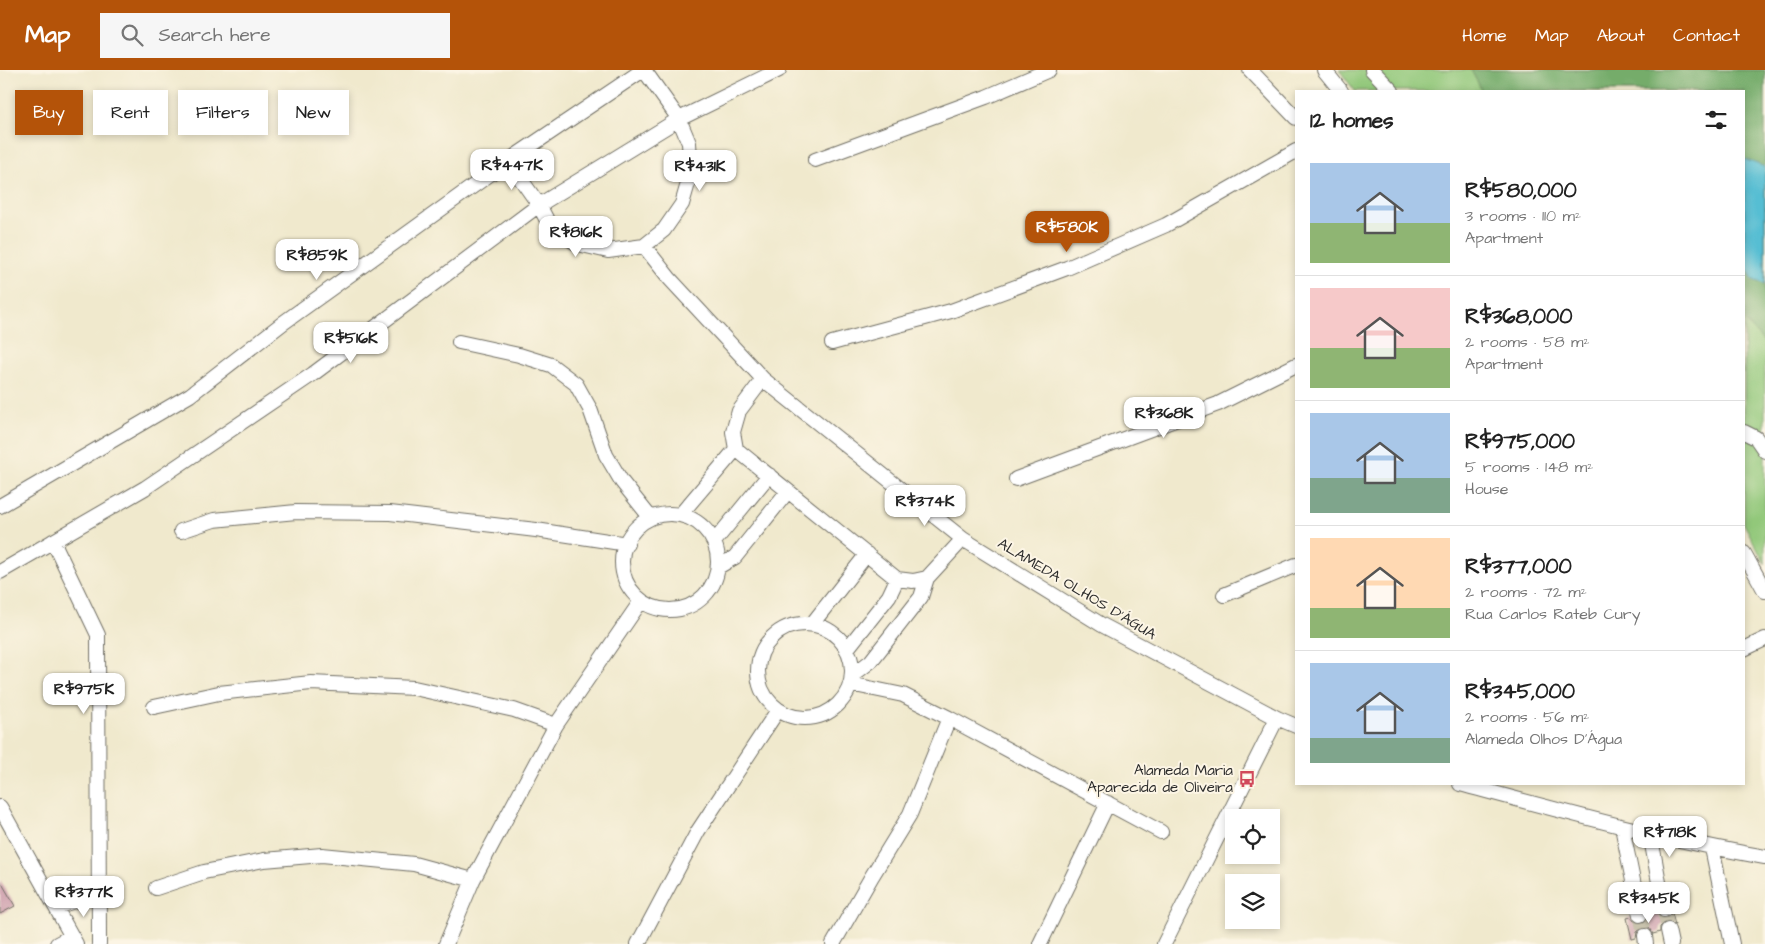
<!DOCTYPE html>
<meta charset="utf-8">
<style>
body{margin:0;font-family:"Architects Daughter",sans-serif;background:#f6f6f6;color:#222;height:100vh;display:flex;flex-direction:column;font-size:19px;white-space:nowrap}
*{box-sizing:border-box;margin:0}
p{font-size:16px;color:#767676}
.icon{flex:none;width:28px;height:28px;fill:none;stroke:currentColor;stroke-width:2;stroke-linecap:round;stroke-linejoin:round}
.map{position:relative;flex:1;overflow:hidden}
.sheet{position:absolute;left:1295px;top:20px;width:450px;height:695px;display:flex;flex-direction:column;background:#fff;border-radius:0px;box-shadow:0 2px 8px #0003}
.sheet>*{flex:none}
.top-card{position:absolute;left:15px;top:20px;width:475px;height:45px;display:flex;gap:10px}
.controls{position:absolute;left:1225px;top:739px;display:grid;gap:10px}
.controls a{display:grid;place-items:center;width:55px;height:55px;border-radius:0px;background:#fff;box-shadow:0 2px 8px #0003;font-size:25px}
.price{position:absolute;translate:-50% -42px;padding:0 11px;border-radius:10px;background:#fff;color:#222;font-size:16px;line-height:32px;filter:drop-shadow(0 1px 2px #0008)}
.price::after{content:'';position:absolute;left:50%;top:30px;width:15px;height:11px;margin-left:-8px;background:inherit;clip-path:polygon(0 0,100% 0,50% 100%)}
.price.selected{background:#b45309;color:#fff}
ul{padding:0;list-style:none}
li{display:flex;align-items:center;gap:15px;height:125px;padding:0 15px}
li+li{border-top:1px solid #e0e0e0}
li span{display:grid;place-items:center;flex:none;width:140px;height:100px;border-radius:0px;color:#555}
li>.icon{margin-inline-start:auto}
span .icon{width:60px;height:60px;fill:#fffc;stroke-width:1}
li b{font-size:21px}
h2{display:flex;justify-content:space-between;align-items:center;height:60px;padding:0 15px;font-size:21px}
.chip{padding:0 18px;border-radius:0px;background:#fff;box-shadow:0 2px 8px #0003;font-size:18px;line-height:45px}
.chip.selected{background:#b45309;color:#fff}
header{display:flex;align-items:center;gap:30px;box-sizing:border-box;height:70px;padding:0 25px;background:#b45309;color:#fff}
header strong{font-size:24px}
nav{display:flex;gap:28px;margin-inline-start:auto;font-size:18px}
.search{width:350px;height:45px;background:#f6f6f6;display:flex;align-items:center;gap:12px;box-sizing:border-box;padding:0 18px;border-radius:0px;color:#767676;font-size:19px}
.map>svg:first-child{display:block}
.green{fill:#92c87a;stroke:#5e7a52}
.forest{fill:#75ac6a;stroke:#506c4a}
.water{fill:#56bed3;stroke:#40747f}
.building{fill:#ca98a9}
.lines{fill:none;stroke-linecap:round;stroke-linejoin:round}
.minor-tunnel{stroke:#c9c3ad;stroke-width:14;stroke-dasharray:14 7;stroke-linecap:butt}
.minor-casing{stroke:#706e64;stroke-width:16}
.minor{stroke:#fff;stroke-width:14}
.labels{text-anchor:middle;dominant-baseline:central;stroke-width:4;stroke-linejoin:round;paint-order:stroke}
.street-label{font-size:15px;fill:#2b2b2b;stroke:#fcf5e5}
.poi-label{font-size:15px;fill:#2b2b2b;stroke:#fcf5e5;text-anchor:end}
</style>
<header>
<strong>Map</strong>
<div class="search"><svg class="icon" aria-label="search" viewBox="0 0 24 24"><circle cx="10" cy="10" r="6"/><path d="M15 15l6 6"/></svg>Search here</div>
<nav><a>Home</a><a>Map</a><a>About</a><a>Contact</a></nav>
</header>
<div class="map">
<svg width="1765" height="874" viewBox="0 0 1765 874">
<rect width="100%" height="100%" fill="#fcf5e5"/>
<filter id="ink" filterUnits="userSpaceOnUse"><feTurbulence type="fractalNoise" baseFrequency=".02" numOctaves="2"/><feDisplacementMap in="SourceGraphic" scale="10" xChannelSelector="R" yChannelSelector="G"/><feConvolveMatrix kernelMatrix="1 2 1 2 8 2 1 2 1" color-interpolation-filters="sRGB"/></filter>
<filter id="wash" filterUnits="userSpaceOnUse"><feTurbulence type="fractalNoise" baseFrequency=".0096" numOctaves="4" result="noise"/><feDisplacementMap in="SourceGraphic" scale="20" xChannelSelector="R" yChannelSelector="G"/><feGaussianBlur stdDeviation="1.12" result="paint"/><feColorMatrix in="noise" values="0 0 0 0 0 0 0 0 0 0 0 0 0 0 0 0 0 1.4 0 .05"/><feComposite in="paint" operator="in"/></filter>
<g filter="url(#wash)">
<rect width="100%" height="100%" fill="#f0e9cd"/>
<path class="green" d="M1339 0H1765V494L1744 454V21H1355Z"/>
<path class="forest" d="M1471 0H1765V273L1744 250V21H1482Z"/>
<path class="water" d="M1744 89 1765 97V214L1753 210 1744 193Z"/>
<g id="blocks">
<path class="building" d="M0 810 15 836 0 844Z
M1656 842 1661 848 1665 849 1669 847 1672 843 1675 855 1670 852H1666L1660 857V862L1653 864 1649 858 1643 857 1637 862 1636 868 1632 869 1627 848 1631 847 1634 851 1641 854 1646 851 1649 843Z"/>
</g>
</g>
<g filter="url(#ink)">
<use href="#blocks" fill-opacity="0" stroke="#706e64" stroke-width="1"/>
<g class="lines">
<path class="minor-tunnel" d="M1664 840 1668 860
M1640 845 1645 866"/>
<g class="minor-casing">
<path id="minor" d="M1250 0 1296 48
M1324 0 1341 21
M1372 0 1392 21
M815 90 986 27 1049 0
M508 91 539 135 551 158 578 174 608 181 644 176 664 160 682 134 691 103 689 73 679 49 644 0
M644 176 670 209 763 309 963 469 1102 555 1277 648 1296 656
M459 272 519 285 551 295 576 314 590 339 606 385 622 412 650 447
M832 273 951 241 1067 198 1166 155 1296 81
M763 309 739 341 733 362 736 379 897 509 913 511 927 508 963 469
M1744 362 1756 368 1765 381
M1016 409 1218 334 1296 295
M0 436 190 325 283 253 508 91 643 0
M622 492a48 48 0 1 1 96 0a48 48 0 1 1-96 0Z
M680 445 736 379
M181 461 214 450 296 442 390 443 536 460 627 474
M53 471 98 565 99 874
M714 472 769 405
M1744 483 1765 521
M718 497 735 487 788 421
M0 502 145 418 313 304 539 135 679 49 779 0
M1224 525 1296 495
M758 601a47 47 0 1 1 94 0a47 47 0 1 1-94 0Z
M812 554 867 484
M847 579 889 526 897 509
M1744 579 1765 569
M853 605 871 591 921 527 927 508
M850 614 903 625 949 648 1161 762
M154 637 219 623 311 613 414 618 514 640 556 655
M1460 714C1561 741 1662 769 1765 787
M0 737 76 874
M1622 757 1640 845
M1650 763 1664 840
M1712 778 1732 874
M156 818 204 802 264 790 322 785 414 794 473 810
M56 837 99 823
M1668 860 1671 874
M1645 866 1646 874
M57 874 72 866
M446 874 473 810 556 655 641 531
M638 874 698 761 778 640
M833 874 872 806 910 744 949 648
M1040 874 1108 733
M1164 874 1277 648"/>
</g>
<use href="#minor" class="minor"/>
</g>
</g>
<defs>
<g id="bus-bare" transform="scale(1.35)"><path d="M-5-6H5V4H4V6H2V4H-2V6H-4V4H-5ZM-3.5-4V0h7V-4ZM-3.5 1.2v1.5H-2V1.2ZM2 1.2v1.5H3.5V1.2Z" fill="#d1495b" stroke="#fcf5e5" stroke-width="2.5" paint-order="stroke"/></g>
</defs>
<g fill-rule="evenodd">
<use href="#bus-bare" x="1247" y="709"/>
</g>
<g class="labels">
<g class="street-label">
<text transform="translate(1077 519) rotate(31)">ALAMEDA OLHOS D'ÁGUA</text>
</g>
<g class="poi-label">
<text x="1233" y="700">Alameda Maria<tspan x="1233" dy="17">Aparecida de Oliveira</tspan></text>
</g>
</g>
</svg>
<div class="controls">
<a><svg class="icon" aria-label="locate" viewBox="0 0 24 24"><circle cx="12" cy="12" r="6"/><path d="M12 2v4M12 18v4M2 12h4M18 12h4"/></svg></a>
<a><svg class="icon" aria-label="layers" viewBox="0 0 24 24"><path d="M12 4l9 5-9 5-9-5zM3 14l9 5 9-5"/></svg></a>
</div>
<b class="price" style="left:512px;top:121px">R$447K</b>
<b class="price" style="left:700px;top:122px">R$431K</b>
<b class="price selected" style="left:1067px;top:183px">R$580K</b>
<b class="price" style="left:576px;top:188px">R$816K</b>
<b class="price" style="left:317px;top:211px">R$859K</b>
<b class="price" style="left:351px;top:294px">R$516K</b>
<b class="price" style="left:1164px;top:369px">R$368K</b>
<b class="price" style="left:925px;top:457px">R$374K</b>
<b class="price" style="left:84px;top:645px">R$975K</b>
<b class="price" style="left:1670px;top:788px">R$718K</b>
<b class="price" style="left:84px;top:848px">R$377K</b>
<b class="price" style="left:1649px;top:854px">R$345K</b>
<div class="top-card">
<a class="chip selected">Buy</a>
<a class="chip">Rent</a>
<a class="chip">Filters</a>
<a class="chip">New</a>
</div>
<section class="sheet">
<h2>12 homes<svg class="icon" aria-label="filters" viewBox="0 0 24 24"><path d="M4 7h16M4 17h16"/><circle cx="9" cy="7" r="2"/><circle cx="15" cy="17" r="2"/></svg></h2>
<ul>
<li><span style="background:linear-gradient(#a9c7e8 60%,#8fb573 0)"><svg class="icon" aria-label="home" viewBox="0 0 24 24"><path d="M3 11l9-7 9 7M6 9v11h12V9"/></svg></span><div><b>R$580,000</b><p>3 rooms · 110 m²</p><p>Apartment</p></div></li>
<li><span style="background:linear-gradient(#f6c9c9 60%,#8fb573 0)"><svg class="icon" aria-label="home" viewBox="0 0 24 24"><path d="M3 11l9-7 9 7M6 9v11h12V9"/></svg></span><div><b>R$368,000</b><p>2 rooms · 58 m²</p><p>Apartment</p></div></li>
<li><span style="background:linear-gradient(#a9c7e8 65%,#7fa58c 0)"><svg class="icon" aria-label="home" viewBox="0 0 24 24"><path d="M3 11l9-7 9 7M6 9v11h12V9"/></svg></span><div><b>R$975,000</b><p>5 rooms · 148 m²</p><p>House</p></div></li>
<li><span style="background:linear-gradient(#ffd9b3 70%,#8fb573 0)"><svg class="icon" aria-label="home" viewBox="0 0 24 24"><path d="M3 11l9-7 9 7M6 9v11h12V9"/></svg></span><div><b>R$377,000</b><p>2 rooms · 72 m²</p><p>Rua Carlos Rateb Cury</p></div></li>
<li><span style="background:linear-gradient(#a9c7e8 75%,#7fa58c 0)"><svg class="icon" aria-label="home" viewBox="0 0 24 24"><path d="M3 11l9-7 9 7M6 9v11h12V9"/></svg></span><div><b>R$345,000</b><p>2 rooms · 56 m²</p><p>Alameda Olhos D'Água</p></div></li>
</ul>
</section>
</div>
